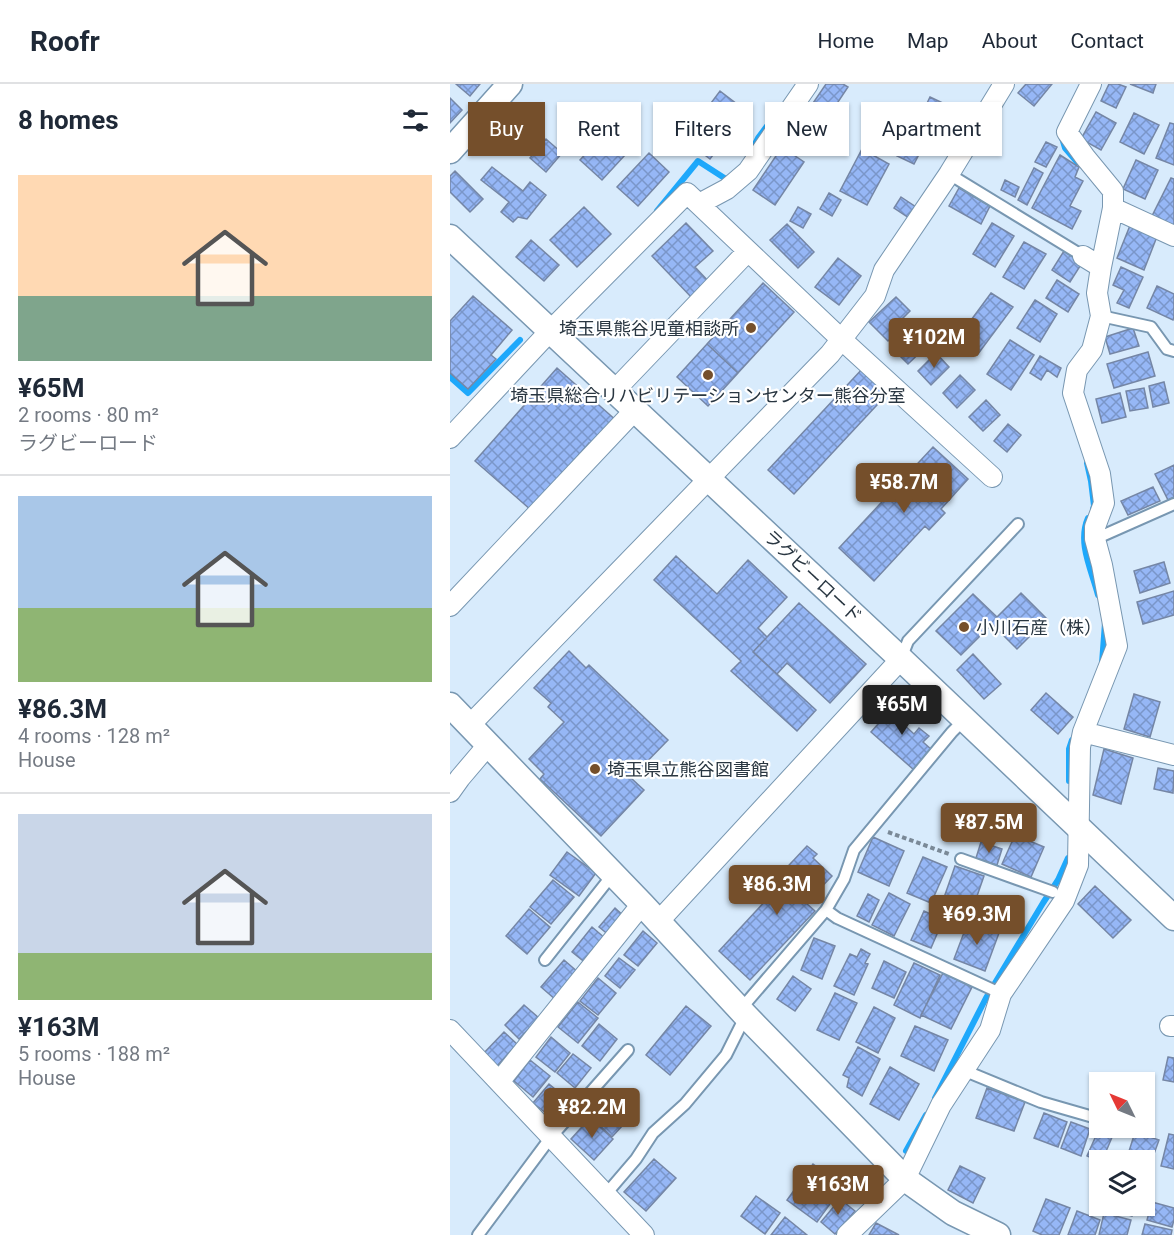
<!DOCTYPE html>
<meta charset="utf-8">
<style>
body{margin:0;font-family:Roboto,"Noto Sans JP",sans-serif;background:#f6f6f7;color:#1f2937;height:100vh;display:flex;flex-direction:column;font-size:22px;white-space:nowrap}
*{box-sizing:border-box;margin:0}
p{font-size:20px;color:#747a83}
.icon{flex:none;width:33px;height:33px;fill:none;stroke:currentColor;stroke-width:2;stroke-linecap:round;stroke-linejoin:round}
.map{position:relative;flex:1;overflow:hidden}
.panel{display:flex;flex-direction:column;background:#fff;width:450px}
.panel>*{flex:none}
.top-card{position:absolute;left:18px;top:18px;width:570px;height:54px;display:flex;gap:12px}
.needle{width:39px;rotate:313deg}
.fabs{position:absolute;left:639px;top:988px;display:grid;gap:12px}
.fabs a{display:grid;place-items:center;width:66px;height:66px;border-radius:0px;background:#fff;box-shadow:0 2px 4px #0004;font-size:30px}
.price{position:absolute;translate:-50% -51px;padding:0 14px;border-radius:6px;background:#754f2b;color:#fff;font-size:20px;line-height:39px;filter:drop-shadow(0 2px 3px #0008)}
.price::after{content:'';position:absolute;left:50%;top:36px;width:18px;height:14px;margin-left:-9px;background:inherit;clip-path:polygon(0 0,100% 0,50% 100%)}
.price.active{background:#222;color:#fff}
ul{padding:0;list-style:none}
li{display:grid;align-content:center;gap:12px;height:318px;padding:0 18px}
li+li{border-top:2px solid #e0e1e3}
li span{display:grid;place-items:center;height:186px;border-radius:0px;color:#555}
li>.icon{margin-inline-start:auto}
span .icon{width:108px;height:108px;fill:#fffc;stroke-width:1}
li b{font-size:26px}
h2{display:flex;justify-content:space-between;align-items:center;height:72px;padding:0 18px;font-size:26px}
.tag{padding:0 21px;border-radius:0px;background:#fff;box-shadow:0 2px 4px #0004;font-size:21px;line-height:54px}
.tag.active{background:#754f2b;color:#fff}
header{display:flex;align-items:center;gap:36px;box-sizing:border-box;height:84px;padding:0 30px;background:#fff;border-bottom:2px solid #e0e1e3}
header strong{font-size:28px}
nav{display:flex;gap:33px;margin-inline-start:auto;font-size:21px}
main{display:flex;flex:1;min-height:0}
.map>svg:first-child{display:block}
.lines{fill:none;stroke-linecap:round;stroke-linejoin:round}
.stream{stroke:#1ea8fb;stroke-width:6}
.building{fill:url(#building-cross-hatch);stroke:#7586a5;stroke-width:1.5}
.service-casing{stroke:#7897b1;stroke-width:14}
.minor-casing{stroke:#7897b1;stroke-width:22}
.tertiary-casing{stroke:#7897b1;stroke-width:27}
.path{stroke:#7a8997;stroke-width:4;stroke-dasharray:4.5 3;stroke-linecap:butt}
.service{stroke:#fff;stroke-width:10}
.minor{stroke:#fff;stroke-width:20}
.tertiary{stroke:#fff;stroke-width:24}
.poi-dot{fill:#754f2b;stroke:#fff;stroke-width:2}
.labels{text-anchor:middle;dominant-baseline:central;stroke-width:4.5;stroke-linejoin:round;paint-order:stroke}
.poi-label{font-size:18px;fill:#293641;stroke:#fff;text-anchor:start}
.street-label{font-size:18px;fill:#293641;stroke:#fff}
</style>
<header>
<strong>Roofr</strong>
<nav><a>Home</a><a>Map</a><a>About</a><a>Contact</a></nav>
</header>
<main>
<section class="panel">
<h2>8 homes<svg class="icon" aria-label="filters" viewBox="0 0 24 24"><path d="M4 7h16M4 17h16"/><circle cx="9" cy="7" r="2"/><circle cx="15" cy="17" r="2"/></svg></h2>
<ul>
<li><span style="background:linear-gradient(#ffd9b3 65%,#7fa58c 0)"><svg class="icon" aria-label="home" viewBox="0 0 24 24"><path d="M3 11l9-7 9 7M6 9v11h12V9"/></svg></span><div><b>¥65M</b><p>2 rooms · 80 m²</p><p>ラグビーロード</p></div></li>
<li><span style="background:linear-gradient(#a9c7e8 60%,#8fb573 0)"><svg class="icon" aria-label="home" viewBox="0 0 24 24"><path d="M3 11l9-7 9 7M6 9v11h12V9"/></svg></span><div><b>¥86.3M</b><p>4 rooms · 128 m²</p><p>House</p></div></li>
<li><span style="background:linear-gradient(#c9d6e8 75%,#8fb573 0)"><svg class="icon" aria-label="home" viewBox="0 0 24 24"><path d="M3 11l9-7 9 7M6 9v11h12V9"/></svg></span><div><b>¥163M</b><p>5 rooms · 188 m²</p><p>House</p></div></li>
</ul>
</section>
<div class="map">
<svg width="724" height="1151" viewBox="0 0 724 1151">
<defs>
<pattern id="building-cross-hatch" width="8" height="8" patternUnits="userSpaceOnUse" patternTransform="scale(1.5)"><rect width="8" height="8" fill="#96b7f6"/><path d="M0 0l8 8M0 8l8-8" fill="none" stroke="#7a96c9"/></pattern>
</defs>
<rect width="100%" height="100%" fill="#d8ebfc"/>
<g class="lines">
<path class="stream" d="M612 54 615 64 627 78
M303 64 308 54 317 42
M207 127 248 77 279 97 280 96
M0 293 18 309 70 256
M637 379 641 397 644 422 643 425
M638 434C627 459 642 487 648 511
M652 579 655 539
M619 697V665L622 656
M485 1014 536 914 593 819 608 796 618 774
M456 1067 476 1031"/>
</g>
<path class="building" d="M6 0H30L20 12Z
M376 0H393L398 3 378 33 361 22Z
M576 0H602L584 22 568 9Z
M659 0H668L676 3 666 24 651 17Z
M680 0H706L703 9Z
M270 7 296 27 260 75 234 55Z
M480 13 512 28 503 48 471 32Z
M0 14 12 26 0 39Z
M646 28 666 39 651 66 631 55Z
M684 29 709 41 694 70 670 58Z
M68 33 84 46 69 65 53 52Z
M165 38 187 58 152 96 130 76Z
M720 39 724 40V81L706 74Z
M461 45 478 53 464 80 447 72Z
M96 55 112 69 96 88 80 74Z
M596 58 607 63 596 83 585 78Z
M332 63 354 78 325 121 303 106Z
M412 65 439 80 417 121 390 107Z
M199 69 219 88 188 122 167 103Z
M610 71 629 83 625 93 633 97 620 122 631 127 622 145 582 124Z
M686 76 708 86 695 115 673 105Z
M42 83 73 107 80 98 96 111 77 135 68 133 63 138 51 128 59 118 31 96Z
M584 84 593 89 577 121 568 116Z
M5 87 33 115 20 128 0 108V92Z
M721 94 724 95V142L702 132Z
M555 96 569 103 565 113 551 106Z
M509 104 540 122 531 140 499 122Z
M379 109 391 116 382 132 370 125Z
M451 113 466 123 459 134 444 124Z
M134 123 161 150 127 183 100 156Z
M348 123 361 130 353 144 340 137Z
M236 139 263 167 245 183 260 199 243 215 202 172Z
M542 139 564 152 545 183 523 170Z
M681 139 708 150 694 186 667 174Z
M337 140 364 168 348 184 320 156Z
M81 156 109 181 94 197 66 173Z
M574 158 596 170 574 205 553 193Z
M614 167 632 179 620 198 602 186Z
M388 174 411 192 389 221 365 203Z
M671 183 693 193 679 224 667 219 674 206 663 201Z
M607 196 629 210 618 228 596 214Z
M313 199 344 228 288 289 257 260Z
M707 202 724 210V233L723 236 697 224Z
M541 209 563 223 528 270 507 255Z
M23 212 62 246 41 271 46 275 18 305 0 289V237Z
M446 213 460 227 444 243 448 247 438 257 419 238Z
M585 216 607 230 590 258 567 244Z
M468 242 482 257 458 280 443 265Z
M683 244 689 262 660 270 655 253Z
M560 256 584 271 561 306 537 290Z
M257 260 288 289 258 322 227 293Z
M698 268 705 292 664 304 657 280Z
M486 269 499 283 481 301 468 287Z
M590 272 611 284 607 293 597 286 591 296 580 289Z
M414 283 440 307 344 410 318 386Z
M107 284 168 338 146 364 139 359 81 426 25 377Z
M510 291 525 306 507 324 493 309Z
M714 298 719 319 703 323 699 302Z
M694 304 698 324 680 327 676 307Z
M670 309 676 333 652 339 646 315Z
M536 316 550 331 533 347 519 333Z
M558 340 571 351 557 368 544 357Z
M483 363 518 395 491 425 495 429 479 446 475 442 424 497 389 464Z
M724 381V413L718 416 705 390Z
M703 403 710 417 678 431 671 417Z
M226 472 267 510 298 476 337 513 308 544 317 553 303 568 366 626 347 647 281 587 291 577 204 496Z
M714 478 720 499 690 509 684 487Z
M724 507V531L693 540 687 518Z
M571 509 597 535 567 565 542 540 511 571 486 547 523 510 547 533Z
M349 519 416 580 380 619 337 579 327 590 303 568Z
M119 567 136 584 139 581 218 656 181 694 194 706 151 752 90 695 94 690 79 675 114 638 98 623 101 619 84 604Z
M523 570 551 600 534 615 507 586Z
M596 609 623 633 608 650 581 626Z
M684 610 710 618 700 653 674 645Z
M452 613 464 624 451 638 464 650 469 644 479 652 473 658 482 666 464 686 421 648Z
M654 665 683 674 671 720 643 711Z
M708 684 724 687 723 709 704 705Z
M565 751 594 763 581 793 552 780Z
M423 753 454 767 439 802 408 788Z
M531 758 552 765 547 781 526 774Z
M357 762 367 770 363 774 382 792 356 819 365 827 300 896 269 867 331 800 326 795Z
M117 768 146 789 129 812 100 791Z
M473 773 497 783 481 819 457 809Z
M505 782 534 792 519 835 490 825Z
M103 796 124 813 101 840 80 823Z
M645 802 681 836 663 854 628 820Z
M439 809 460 820 444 852 422 841Z
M418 810 429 816 419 838 407 832Z
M165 824 176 834 160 852 149 843Z
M79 825 100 843 77 870 56 852Z
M474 827 493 836 481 864 461 856Z
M518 838 549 849 535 887 504 875Z
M142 843 156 855 137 880 122 868Z
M193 847 207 859 188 882 174 871Z
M364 854 385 862 372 895 351 886Z
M411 865 420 870 415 879 418 880 404 911 384 902 400 870 407 873Z
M169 874 185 886 170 904 155 892Z
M114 876 129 889 106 916 91 903Z
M434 877 456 888 444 914 422 904Z
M464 879 490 891 470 934 444 921Z
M493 889 522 903 501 945 471 931Z
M343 892 361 905 345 927 327 915Z
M148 894 166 909 148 931 130 917Z
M385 909 407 919 389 956 367 946Z
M128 918 148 934 128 959 108 943Z
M74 921 89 934 69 955 55 941Z
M236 922 261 942 220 991 196 971Z
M424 923 445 934 428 969 406 958Z
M149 940 167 955 150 977 132 962Z
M465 942 498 956 484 987 451 972Z
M54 948 67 960 47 982 33 970Z
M101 953 120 969 105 988 86 973Z
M408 963 430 975 412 1012 397 1003 399 994 393 991Z
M123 970 141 984 125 1004 107 989Z
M718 973 724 974V998L713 996Z
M80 976 100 992 83 1013 64 997Z
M440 983 469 1000 449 1036 420 1020Z
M99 1000 116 1014 101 1033 83 1019Z
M537 1004 575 1018 564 1047 526 1034Z
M162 1009 184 1029 162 1053 146 1038 157 1026 151 1021Z
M594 1029 617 1038 608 1063 584 1054Z
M140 1034 163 1055 144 1076 121 1055Z
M621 1038 640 1045 631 1072 611 1064Z
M649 1045 663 1051 652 1077 650 1078 637 1072Z
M685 1048 709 1056 699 1084 694 1083V1077H676Z
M719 1050 724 1051V1085L711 1082Z
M204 1075 226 1094 196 1127 174 1108Z
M363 1080 393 1102 367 1138 337 1116Z
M510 1082 535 1094 523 1119 498 1106Z
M306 1112 330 1129 315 1150 291 1132Z
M390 1115 405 1127 385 1150 371 1138Z
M596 1115 620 1124 609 1151H592L583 1147Z
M702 1118 724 1124V1136L722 1143 697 1136Z
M658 1122H685L682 1132 657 1125Z
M627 1127 650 1136 645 1151H618Z
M654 1129 681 1136 677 1151H649Z
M335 1133 357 1151H321Z
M426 1139 449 1151H419Z
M695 1140 722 1146 721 1151H692Z"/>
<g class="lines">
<g class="service-casing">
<path id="service" d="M499 90 633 172
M651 232 701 243 717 265 724 267
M645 455 724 420
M451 575 458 557 568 440
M511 775 603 808
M376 826 387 834 550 909
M95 876 163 790
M290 926 376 826 394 795 404 766 502 648 514 636
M513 986 591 1018 650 1035
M156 1110 186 1075 203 1049 235 1020 276 971 295 933
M28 1151 101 1053 178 966"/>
</g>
<g class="minor-casing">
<path id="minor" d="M249 120 277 105 298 87 358 0
M663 124 724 152
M633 172 651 183
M164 307 298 167
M0 354 101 246 237 109 391 255 542 393
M0 522 185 326
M19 642 380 270 425 212 434 186 499 90 554 0
M633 648 724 671
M0 708 10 694 38 661
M208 838 451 575
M720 942H724
M0 946 194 1151
M49 998 192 820
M397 1151 455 1095 491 1021 540 946 551 910 614 817 628 781 630 663 633 648 667 562 652 481 645 455V443L654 419 650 390 623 309 627 286 642 266 651 232 647 209 651 183 663 124V107L635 73 617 48 641 0"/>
</g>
<g class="tertiary-casing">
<path id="tertiary" d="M0 67 60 0
M0 153 451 575 724 834
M0 621 192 820 296 932 455 1095 503 1129 548 1151"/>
</g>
<path class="path" d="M438 748 499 770"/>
<use href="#service" class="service"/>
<use href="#minor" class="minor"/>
<use href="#tertiary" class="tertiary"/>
</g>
<g class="poi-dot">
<circle cx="301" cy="244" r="6"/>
<circle cx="258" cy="291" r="6"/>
<circle cx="514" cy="543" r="6"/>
<circle cx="145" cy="685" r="6"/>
</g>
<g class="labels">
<g class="poi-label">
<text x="289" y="244" text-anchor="end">埼玉県熊谷児童相談所</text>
<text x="258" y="311" text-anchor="middle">埼玉県総合リハビリテーションセンター熊谷分室</text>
<text x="526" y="543">小川石産（株）</text>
<text x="157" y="685">埼玉県立熊谷図書館</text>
</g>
<g class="street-label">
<text transform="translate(363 492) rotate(43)">ラグビーロード</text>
</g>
</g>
</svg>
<div class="fabs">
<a><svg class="needle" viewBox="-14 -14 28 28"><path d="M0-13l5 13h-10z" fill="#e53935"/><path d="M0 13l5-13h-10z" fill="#747a83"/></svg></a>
<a><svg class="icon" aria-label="layers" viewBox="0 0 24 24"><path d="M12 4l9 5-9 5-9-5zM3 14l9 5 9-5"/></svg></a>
</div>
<b class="price" style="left:484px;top:285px">¥102M</b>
<b class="price" style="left:454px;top:430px">¥58.7M</b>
<b class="price active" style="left:452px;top:652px">¥65M</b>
<b class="price" style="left:539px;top:770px">¥87.5M</b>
<b class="price" style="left:327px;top:832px">¥86.3M</b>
<b class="price" style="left:527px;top:862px">¥69.3M</b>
<b class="price" style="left:142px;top:1055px">¥82.2M</b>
<b class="price" style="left:388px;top:1132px">¥163M</b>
<div class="top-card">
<a class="tag active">Buy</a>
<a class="tag">Rent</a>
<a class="tag">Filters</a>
<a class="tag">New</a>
<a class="tag">Apartment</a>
</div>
</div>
</main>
